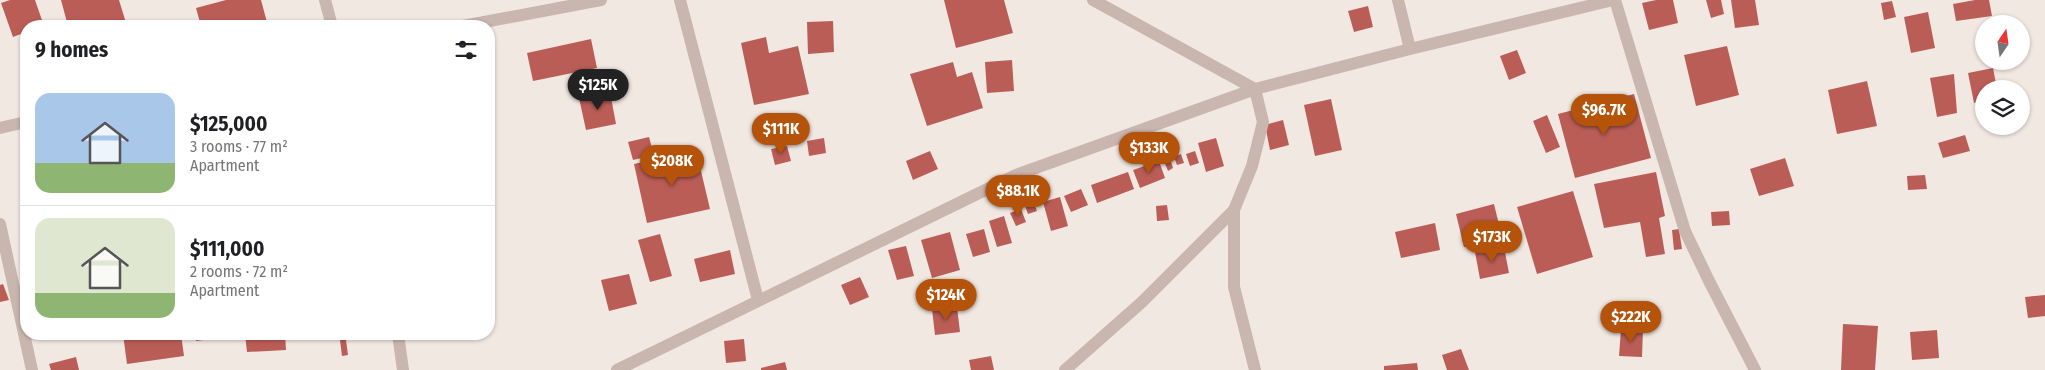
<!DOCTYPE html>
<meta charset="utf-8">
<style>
body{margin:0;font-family:"Fira Sans Condensed",sans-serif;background:#f2f2f2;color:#202124;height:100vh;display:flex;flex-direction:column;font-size:19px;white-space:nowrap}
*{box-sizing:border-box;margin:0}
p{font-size:16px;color:#757577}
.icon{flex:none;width:28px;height:28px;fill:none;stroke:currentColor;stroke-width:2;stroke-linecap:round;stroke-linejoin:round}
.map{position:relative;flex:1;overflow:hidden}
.side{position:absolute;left:20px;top:20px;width:475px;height:320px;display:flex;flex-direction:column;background:#fff;border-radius:20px;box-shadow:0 1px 4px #0004}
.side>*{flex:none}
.needle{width:32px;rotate:13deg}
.tools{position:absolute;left:1975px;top:15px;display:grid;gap:10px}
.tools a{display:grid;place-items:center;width:55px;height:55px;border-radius:50%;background:#fff;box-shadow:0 1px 4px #0004;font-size:25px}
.price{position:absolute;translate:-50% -42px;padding:0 11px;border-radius:18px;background:#b45309;color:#fff;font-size:16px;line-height:32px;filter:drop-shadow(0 1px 2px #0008)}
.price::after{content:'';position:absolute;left:50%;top:30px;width:15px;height:11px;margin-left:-8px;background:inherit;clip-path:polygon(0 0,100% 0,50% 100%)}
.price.active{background:#222;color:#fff}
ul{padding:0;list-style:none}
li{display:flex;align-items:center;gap:15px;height:125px;padding:0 15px}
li+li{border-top:1px solid #e0e0e0}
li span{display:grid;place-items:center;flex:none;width:140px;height:100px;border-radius:15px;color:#555}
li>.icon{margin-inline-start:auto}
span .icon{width:60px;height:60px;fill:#fffc;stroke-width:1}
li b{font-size:21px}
h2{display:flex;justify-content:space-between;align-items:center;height:60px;padding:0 15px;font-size:21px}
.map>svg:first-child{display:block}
.building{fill:#bb5d57}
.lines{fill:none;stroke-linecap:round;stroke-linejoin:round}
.minor{stroke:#c9b6af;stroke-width:12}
</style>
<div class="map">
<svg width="2045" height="370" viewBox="0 0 2045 370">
<rect width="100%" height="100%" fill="#f2e8e2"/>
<path class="building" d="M10 0H35L44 26H26V32L13 37 1 3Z
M61 0H119L127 26H68Z
M226 0H261L268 26H201L196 8Z
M944 0H1004L1013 33 956 48Z
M1656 0H1673L1678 23 1649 30 1642 3Z
M1706 0H1721L1724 14 1711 18Z
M1731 0H1755L1759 25 1735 28Z
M1975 0H1989L1992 16 1956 21 1953 4Z
M1892 1 1896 17 1884 20 1881 3Z
M1368 6 1373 27 1354 32 1348 11Z
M1928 12 1935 48 1911 53 1904 17Z
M833 21 834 52 808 54 807 22Z
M766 37 769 53 798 46 809 94 754 105 741 43Z
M591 39 597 68 533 81 527 53Z
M1727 46 1739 95 1696 106 1684 55Z
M1517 50 1526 73 1509 80 1500 56Z
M1012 60 1014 91 987 93 985 62Z
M953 62 957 77 972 72 983 108 927 126 910 74Z
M1993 68 1997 89H1984V101L1974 103 1968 73Z
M1954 74 1957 113 1937 117 1930 78Z
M1867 81 1877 126 1837 134 1828 90Z
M610 92 616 124 586 130 579 98Z
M1634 94 1651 158 1575 178 1558 114Z
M1331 99 1342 150 1315 156 1304 105Z
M782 114 787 141 771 143 766 118Z
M1547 115 1560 147 1546 153 1533 121Z
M1283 120 1289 145 1270 150 1265 125Z
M1965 135 1970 151 1943 158 1938 143Z
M649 137 654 155 633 160 628 142Z
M824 138 826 153 809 156 807 141Z
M1216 138 1224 166 1206 172 1198 143Z
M787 146 791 161 775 165 771 149Z
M696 150 710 209 647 223 634 164Z
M930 151 938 169 913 180 906 161Z
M1195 151 1199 163 1190 166 1186 154Z
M1181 154 1184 163 1177 165 1174 157Z
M1785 158 1794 186 1759 196 1750 169Z
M1170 159 1173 168 1168 171 1164 161Z
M1159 161 1165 178 1140 188 1133 170Z
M1128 172 1134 189 1097 203 1091 185Z
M1656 172 1665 216 1659 218 1665 254 1646 257 1640 222 1604 228 1594 184Z
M1925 175 1927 189 1908 190 1907 176Z
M1081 189 1088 205 1071 212 1064 196Z
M1573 191 1593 257 1537 274 1517 207Z
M1060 197 1068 226 1051 231 1043 202Z
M1034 203 1037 211 1028 214 1025 206Z
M1494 204 1502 237 1464 247 1456 214Z
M1167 205 1169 220 1157 221 1156 206Z
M1021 209 1026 222 1016 226 1010 213Z
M1729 211 1730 225 1712 226 1711 212Z
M1004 216 1012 243 997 247 989 221Z
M1435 223 1440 250 1401 258 1395 232Z
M984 229 990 252 973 257 966 234Z
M1679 229 1682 249 1674 250 1672 230Z
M950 232 960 270 932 278 921 240Z
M660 234 672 276 650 282 638 240Z
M906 246 914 276 897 280 888 250Z
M1504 247 1509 273 1480 279 1475 252Z
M730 250 735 274 700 282 694 259Z
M629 274 637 304 609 311 601 280Z
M860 277 869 297 850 305 841 285Z
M3 284 9 300 0 302V285Z
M2045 295V316L2028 318 2025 297Z
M957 307 960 332 935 335 932 309Z
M1843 324 1878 326 1875 370H1841Z
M1621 329H1643L1642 357 1619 356Z
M1937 330 1939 358 1912 360 1910 332Z
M123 334H181L184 356 127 364Z
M195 334H210L211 339 196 341Z
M245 334H285L286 350 247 352Z
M744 339 746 361 726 363 724 341Z
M340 340H346L348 355 342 356Z
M1461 349 1469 370H1447L1442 355Z
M991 356 994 370H971L969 360Z
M76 357 79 370H51L49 364Z
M785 362 787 370H761V368Z
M1417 363 1418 370H1384V366Z"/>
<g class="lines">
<path class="minor" d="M325 0 332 26
M680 0 758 300
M1398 0 1410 49
M1615 0 1685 231 1709 281 1755 370
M463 26 601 0
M0 128 26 122
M1234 210V287L1255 370
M0 224 32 370
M398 334 403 370
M617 370 1016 175 1255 89 1410 49 1613 0
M1065 370 1142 302 1234 210 1252 166 1263 122 1255 89 1093 0"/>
</g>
</svg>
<div class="tools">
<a><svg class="needle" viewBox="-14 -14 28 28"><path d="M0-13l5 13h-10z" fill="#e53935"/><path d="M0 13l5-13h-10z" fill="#757577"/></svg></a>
<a><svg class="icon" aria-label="layers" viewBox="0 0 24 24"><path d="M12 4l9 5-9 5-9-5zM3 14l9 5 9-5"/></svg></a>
</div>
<b class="price active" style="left:598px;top:111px">$125K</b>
<b class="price" style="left:1604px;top:136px">$96.7K</b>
<b class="price" style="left:781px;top:155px">$111K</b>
<b class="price" style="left:1149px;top:174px">$133K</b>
<b class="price" style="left:672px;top:187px">$208K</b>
<b class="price" style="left:1018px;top:217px">$88.1K</b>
<b class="price" style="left:1492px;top:263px">$173K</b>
<b class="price" style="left:946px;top:321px">$124K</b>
<b class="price" style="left:1631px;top:343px">$222K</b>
<section class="side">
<h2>9 homes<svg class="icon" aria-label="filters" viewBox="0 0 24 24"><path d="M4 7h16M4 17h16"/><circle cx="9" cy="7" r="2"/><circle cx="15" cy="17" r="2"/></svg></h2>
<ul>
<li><span style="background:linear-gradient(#a9c7e8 70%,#8fb573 0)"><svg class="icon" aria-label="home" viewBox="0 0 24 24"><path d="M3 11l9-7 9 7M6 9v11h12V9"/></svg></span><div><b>$125,000</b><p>3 rooms · 77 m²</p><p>Apartment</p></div></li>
<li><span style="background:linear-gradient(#dfe7d0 75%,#8fb573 0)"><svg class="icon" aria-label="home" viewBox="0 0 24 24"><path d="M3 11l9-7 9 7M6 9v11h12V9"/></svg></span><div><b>$111,000</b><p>2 rooms · 72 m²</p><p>Apartment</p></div></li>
</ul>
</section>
</div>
